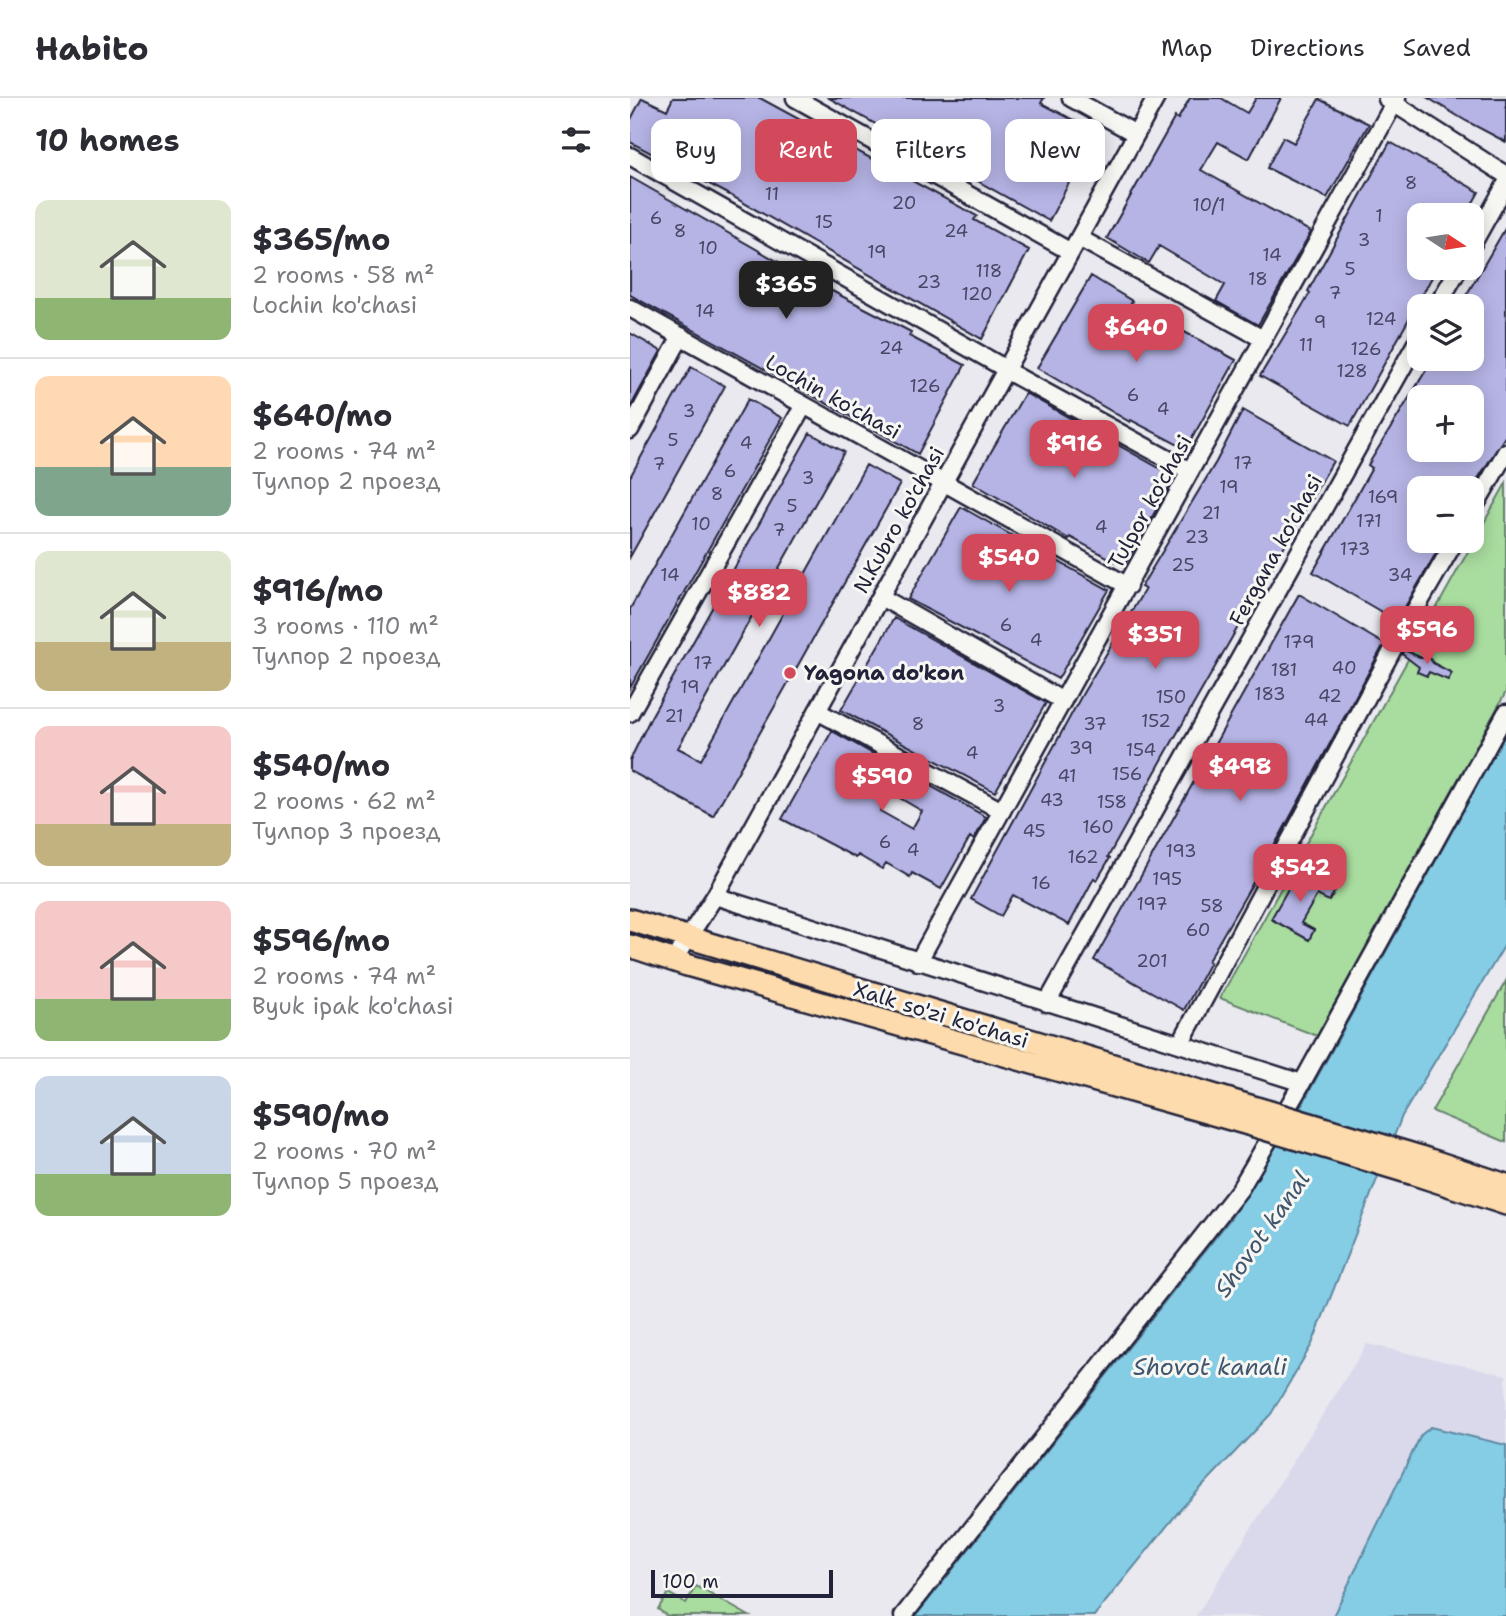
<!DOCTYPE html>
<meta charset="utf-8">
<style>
body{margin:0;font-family:"Shantell Sans",sans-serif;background:#f7f7f7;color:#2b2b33;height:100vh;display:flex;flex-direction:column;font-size:26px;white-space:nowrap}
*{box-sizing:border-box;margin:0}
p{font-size:23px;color:#7c7c81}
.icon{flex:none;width:38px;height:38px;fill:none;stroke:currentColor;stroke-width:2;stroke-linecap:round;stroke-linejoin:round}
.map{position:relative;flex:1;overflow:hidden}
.sheet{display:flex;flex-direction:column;background:#fff;width:630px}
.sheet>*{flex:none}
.top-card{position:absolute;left:21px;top:21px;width:665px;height:63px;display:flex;gap:14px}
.needle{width:46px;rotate:102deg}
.fabs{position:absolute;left:777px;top:105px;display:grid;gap:14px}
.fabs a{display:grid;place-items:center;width:77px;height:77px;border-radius:14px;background:#fff;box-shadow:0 4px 18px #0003;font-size:35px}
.scale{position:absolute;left:21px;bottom:18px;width:182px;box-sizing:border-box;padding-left:7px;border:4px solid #22223b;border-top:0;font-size:19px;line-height:24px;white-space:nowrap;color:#22223b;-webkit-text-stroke:5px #f6f6f2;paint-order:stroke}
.price{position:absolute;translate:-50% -60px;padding:0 16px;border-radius:14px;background:#d1495b;color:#fff;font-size:23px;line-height:46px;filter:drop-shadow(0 2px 4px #0008)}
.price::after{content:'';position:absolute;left:50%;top:42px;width:21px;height:16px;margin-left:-10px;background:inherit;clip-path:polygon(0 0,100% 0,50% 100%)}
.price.current{background:#222;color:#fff}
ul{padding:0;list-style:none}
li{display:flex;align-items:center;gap:21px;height:175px;padding:0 35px}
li+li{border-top:2px solid #e1e1e2}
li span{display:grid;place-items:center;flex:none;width:196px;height:140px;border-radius:14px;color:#555}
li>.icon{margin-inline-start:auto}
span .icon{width:84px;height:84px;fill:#fffc;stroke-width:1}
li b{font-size:30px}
h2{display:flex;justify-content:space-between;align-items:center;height:84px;padding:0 35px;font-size:30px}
.chip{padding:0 24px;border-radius:14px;background:#fff;box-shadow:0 4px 18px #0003;font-size:24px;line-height:63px}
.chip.current{background:#d1495b;color:#fff}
header{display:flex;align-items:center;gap:42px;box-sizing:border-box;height:98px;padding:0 35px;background:#fff;border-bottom:2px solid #e1e1e2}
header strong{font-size:33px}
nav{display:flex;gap:38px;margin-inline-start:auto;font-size:24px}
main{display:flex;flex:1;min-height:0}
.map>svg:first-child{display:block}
.built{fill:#dad9ec}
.green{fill:#a9dd9f;stroke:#66806d;stroke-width:2}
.water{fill:#85cde5;stroke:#5d89a1;stroke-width:2}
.building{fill:#b6b4e5;stroke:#22223b;stroke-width:2;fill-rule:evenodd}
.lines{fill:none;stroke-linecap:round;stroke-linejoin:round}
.minor-casing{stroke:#22223b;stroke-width:21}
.major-casing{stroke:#22223b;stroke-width:26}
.minor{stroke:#f6f6f2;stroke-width:16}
.major{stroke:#fddbac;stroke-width:21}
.major-bridge-casing{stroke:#22223b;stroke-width:26;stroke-linecap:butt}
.major-bridge{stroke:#fddbac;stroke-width:21}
.poi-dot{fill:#d1495b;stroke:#f6f6f2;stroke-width:2.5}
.labels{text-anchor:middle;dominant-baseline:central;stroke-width:6;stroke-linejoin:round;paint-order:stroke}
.number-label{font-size:18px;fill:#474666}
.street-label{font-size:21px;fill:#22223b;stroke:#f6f6f2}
.poi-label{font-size:21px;font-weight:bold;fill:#22223b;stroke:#f6f6f2;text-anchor:start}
.water-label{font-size:23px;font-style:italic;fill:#40556e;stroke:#f6f6f2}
</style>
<header>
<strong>Habito</strong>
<nav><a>Map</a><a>Directions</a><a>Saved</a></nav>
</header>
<main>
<section class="sheet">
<h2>10 homes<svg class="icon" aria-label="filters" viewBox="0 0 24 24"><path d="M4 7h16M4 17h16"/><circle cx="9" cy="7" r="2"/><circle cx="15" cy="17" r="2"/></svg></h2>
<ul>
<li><span style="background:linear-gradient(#dfe7d0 70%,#8fb573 0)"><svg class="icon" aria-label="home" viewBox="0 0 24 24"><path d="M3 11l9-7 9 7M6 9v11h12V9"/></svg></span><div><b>$365/mo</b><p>2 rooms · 58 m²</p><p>Lochin ko'chasi</p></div></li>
<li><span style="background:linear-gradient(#ffd9b3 65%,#7fa58c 0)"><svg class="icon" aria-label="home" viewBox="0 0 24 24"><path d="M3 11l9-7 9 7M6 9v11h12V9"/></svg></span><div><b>$640/mo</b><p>2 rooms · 74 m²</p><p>Тулпор 2 проезд</p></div></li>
<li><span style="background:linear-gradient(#dfe7d0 65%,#c2b280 0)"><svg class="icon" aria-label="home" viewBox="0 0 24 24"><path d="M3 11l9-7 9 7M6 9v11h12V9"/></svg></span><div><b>$916/mo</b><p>3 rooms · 110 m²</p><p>Тулпор 2 проезд</p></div></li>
<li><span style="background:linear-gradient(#f6c9c9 70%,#c2b280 0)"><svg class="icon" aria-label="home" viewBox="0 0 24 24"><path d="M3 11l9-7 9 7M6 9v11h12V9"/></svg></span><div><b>$540/mo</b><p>2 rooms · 62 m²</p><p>Тулпор 3 проезд</p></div></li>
<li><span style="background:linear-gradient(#f6c9c9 70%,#8fb573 0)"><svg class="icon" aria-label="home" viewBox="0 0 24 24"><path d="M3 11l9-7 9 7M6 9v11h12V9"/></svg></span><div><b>$596/mo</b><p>2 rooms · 74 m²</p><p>Byuk ipak ko'chasi</p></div></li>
<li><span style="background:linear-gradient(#c9d6e8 70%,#8fb573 0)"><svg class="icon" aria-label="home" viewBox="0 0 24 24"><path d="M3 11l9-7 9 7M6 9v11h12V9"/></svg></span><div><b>$590/mo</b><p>2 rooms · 70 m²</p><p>Тулпор 5 проезд</p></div></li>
</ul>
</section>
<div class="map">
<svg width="876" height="1518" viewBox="0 0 876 1518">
<rect width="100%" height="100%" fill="#e9e9ef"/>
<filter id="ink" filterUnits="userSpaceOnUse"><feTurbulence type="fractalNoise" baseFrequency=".0143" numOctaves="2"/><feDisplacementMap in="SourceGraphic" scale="14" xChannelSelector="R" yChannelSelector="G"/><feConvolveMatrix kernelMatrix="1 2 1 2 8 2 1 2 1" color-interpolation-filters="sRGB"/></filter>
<g filter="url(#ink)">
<path class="built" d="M737 1246 876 1277V1518H566Z"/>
<path class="green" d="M876 385V594L687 938 590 900Z
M876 883V1044L802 1013Z
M66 1488 119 1518H37L28 1511 38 1495 56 1505Z"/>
<path class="water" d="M876 635V845L772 1018 682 1246 641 1316 550 1412 464 1518H286L601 1120 673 1005Z
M801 1329 876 1347V1518H703L791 1337Z"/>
<path class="building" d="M12 0 37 12 43 0H130L347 118 344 122 399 152 352 241 100 97 0 44V23Z
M199 0H414L411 5 466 34 419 123Z
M560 0H591L617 15 626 0H651L619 61 588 44 571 72 681 134 628 227 586 203 595 187 529 148 519 165 477 140 545 19 548 21Z
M798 0H876V44L836 23Z
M689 1 739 26 697 100 637 70 653 39 664 45Z
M760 44 849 94 836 117H789V170H807L720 328 630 278 680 195 678 193Z
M0 79 175 179 281 234 279 238 335 267 288 356 0 197Z
M876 129V337L842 390H789V443H813L767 523 683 474 742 370 738 367 803 261H842V208H830ZM789 299H842V352H789Z
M461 178 502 203 501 205 606 262 556 351 501 322 500 324 407 270Z
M0 235 31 253 0 310Z
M61 269 95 288 0 459V379Z
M395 295 545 379 494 468 440 439 439 441 343 385Z
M118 301 152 320 0 590V511Z
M613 312 703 363 537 653 478 759 480 760 467 782 464 780 439 827 383 797 371 818 341 801 453 595 515 491 511 489 586 364Z
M180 335 214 354 48 650 71 662 236 367 270 386 83 718 0 673V662L21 619Z
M331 409 479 492 428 581 278 501Z
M669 496 754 546 652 734 578 863 580 864 554 912 464 862Z
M264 520 416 605 365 694 211 612Z
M802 538a10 10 0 1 1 20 0a10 10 0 1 1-20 0Z
M774 552 792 560 799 559 803 565 822 575 818 582 799 574 797 578 787 574 789 569 772 556Z
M202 633 356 719 344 742 340 739 311 791 282 775 280 779 256 765 252 771 228 757 226 760 152 721ZM261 695 292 713 282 731 250 713Z
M668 773 705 793 699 803 687 797 671 825 684 832 679 842 641 821Z"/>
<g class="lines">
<g class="minor-casing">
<path id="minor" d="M165 0 441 154
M441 0 506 36
M757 1 876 77
M0 58 376 271
M449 140 633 241
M842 147 876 86
M807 208 829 170
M0 210 312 384
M375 272 560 373
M0 332 51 238
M313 384 498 488
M842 413 876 354
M251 499 433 603
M187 613 372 713
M0 615 174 307
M85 798 672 985
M43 863 85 798 526 0
M288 864 767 0
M417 905 789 240
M550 946 769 540 825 443
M273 1518 610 1091 672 985 876 615"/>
</g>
<g class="major-casing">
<path id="major" d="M0 822 623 1009
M0 848 57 867 618 1026
M791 1059 876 1087
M784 1076 876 1106"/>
</g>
<use href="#minor" class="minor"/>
<use href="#major" class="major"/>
<g class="major-bridge-casing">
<path id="major-bridge" d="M623 1009 791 1059
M618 1026 784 1076"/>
</g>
<use href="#major-bridge" class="major-bridge"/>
</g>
</g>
<circle class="poi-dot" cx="160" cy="575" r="7"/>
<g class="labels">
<g class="number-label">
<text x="781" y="85">8</text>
<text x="142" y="96">11</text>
<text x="274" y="105">20</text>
<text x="579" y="107">10/1</text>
<text x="749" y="118">1</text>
<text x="26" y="120">6</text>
<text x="194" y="124">15</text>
<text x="50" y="133">8</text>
<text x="326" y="133">24</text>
<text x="734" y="142">3</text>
<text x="78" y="150">10</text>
<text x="247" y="154">19</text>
<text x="642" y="157">14</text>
<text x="720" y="171">5</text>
<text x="359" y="173">118</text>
<text x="628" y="181">18</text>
<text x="299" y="184">23</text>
<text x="705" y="195">7</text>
<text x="347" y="196">120</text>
<text x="75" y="213">14</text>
<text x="751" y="221">124</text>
<text x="690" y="224">9</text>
<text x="676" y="247">11</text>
<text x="261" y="250">24</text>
<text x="736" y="251">126</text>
<text x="722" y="273">128</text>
<text x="295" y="288">126</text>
<text x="503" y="297">6</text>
<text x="533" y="311">4</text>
<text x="59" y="313">3</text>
<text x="43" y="342">5</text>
<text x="116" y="345">4</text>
<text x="613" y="365">17</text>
<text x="29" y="366">7</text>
<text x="100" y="373">6</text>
<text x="178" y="380">3</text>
<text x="599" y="389">19</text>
<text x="87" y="396">8</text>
<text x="753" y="399">169</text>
<text x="162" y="408">5</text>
<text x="581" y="415">21</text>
<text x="739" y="423">171</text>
<text x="71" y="426">10</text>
<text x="471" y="429">4</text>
<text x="149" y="432">7</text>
<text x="567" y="439">23</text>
<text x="725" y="451">173</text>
<text x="553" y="467">25</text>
<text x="40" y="477">14</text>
<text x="770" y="477">34</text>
<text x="376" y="527">6</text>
<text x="406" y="542">4</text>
<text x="669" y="544">179</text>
<text x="73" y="565">17</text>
<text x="714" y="570">40</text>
<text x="654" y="572">181</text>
<text x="60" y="589">19</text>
<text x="640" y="596">183</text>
<text x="700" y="598">42</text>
<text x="541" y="599">150</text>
<text x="369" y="608">3</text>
<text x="44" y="618">21</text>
<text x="686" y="622">44</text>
<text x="526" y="623">152</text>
<text x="288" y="626">8</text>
<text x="465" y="626">37</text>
<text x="451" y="650">39</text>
<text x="511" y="652">154</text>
<text x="342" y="655">4</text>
<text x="497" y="676">156</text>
<text x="437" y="678">41</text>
<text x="422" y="702">43</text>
<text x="482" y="704">158</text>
<text x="468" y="729">160</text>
<text x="404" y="733">45</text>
<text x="255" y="744">6</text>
<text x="283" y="752">4</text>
<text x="551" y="753">193</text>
<text x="453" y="759">162</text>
<text x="537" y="781">195</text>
<text x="411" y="785">16</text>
<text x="522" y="806">197</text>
<text x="582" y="808">58</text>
<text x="568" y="832">60</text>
<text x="522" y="863">201</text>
</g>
<g class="street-label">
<text transform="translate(203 299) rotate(29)">Lochin ko'chasi</text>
<text transform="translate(520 404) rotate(-61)">Tulpor ko'chasi</text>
<text transform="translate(269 422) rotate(-61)">N.Kubro ko'chasi</text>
<text transform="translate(646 452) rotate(-61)">Fergana ko'chasi</text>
<text transform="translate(311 917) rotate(17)">Xalk so'zi ko'chasi</text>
</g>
<g class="poi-label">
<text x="174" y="575">Yagona do'kon</text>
</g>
<g class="water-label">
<text transform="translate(632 1136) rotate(-55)">Shovot kanal</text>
<text x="580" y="1269">Shovot kanali</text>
</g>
</g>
</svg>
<div class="fabs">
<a><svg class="needle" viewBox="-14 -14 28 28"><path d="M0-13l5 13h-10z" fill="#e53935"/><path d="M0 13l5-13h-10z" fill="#7c7c81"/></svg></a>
<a><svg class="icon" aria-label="layers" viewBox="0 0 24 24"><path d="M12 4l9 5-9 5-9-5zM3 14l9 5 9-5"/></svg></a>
<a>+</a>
<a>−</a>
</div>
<div class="scale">100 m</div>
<b class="price current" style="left:156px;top:223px">$365</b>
<b class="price" style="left:506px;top:266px">$640</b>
<b class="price" style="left:444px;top:382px">$916</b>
<b class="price" style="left:379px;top:496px">$540</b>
<b class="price" style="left:129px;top:531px">$882</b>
<b class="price" style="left:797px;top:568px">$596</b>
<b class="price" style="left:525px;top:573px">$351</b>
<b class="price" style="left:610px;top:705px">$498</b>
<b class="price" style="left:252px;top:715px">$590</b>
<b class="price" style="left:670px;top:806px">$542</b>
<div class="top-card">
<a class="chip">Buy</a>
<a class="chip current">Rent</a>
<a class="chip">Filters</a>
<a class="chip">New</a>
</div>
</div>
</main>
